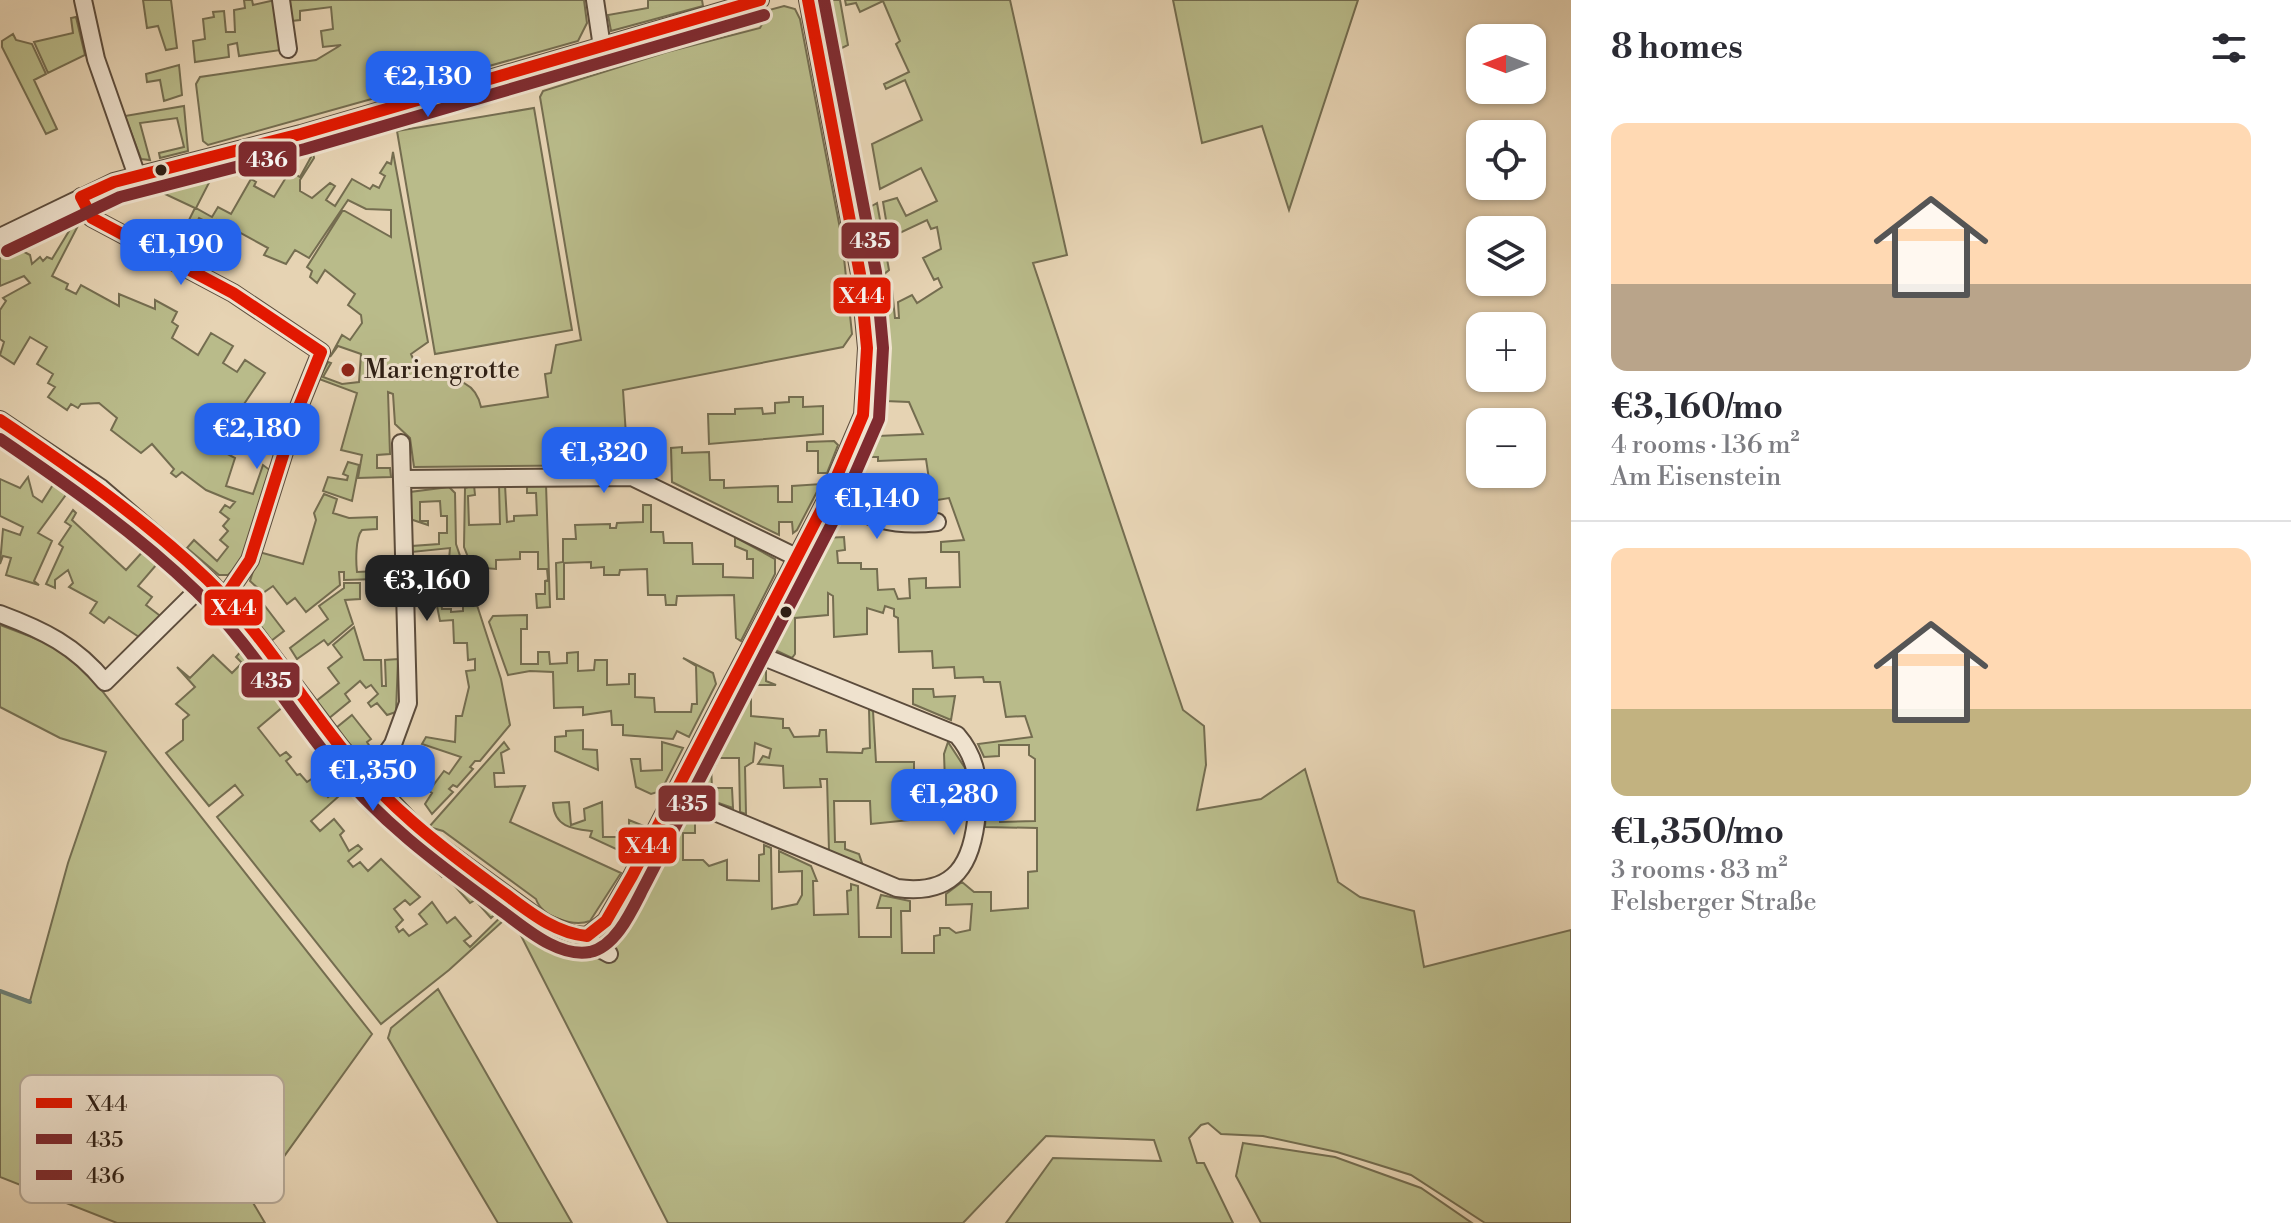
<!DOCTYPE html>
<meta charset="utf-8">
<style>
body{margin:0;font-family:"Libre Bodoni",serif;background:#f2f2f3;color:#2b2b33;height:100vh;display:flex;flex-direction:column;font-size:30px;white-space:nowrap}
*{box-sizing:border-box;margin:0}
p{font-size:26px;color:#7c7c81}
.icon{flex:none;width:44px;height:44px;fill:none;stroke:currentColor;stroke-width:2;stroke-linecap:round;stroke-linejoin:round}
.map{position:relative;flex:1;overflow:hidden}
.panel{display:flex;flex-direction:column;background:#fff;width:720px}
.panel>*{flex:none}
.needle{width:52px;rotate:270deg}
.buttons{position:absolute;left:1466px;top:24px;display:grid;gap:16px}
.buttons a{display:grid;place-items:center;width:80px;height:80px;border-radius:16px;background:#fff;box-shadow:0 2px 6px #0004;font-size:40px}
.price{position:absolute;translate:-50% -68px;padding:0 18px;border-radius:16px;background:#2563eb;color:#fff;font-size:26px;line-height:52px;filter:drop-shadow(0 2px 4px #0008)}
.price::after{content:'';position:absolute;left:50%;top:48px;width:24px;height:18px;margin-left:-12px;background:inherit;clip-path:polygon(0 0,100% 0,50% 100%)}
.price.current{background:#222;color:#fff}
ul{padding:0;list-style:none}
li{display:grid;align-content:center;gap:16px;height:424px;padding:0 40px}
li+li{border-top:2px solid #e1e1e2}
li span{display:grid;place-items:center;height:248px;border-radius:16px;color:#555}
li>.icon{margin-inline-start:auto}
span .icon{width:144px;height:144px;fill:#fffc;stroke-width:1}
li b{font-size:34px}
h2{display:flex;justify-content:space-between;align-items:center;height:96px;padding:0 40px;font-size:34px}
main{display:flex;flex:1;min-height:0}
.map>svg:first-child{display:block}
.green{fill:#b9bb8a;stroke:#746d50;stroke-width:2}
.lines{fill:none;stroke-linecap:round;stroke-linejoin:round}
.stream{stroke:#6c7b6f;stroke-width:4}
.minor-casing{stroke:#5c4c3c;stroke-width:20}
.minor{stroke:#efe2ce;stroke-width:16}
.bus-1-casing{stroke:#efe2ce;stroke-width:18}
.bus-2-casing{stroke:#efe2ce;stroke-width:18}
.bus-3-casing{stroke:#efe2ce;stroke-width:18}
.bus-1{stroke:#e41700;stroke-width:12}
.bus-2{stroke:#7f2b30;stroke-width:12}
.bus-3{stroke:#7f2b30;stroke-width:12}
.bus-dot{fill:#2e1f15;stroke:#efe2ce;stroke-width:3}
.poi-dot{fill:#8f2418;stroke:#efe2ce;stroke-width:3}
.labels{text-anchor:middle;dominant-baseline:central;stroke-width:6;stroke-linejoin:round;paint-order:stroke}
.poi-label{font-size:26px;fill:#2e1f15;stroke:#efe2ce;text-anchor:start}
.key{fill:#efe2ce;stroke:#b5a896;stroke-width:2}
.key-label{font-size:22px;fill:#2e1f15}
.line-badge{stroke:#efe2ce;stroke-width:3}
.badge-label{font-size:22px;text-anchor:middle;font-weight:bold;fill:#fff}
</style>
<main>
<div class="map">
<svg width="1571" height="1223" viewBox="0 0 1571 1223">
<rect width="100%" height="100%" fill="#e6d3b3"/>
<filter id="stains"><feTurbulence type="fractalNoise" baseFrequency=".0025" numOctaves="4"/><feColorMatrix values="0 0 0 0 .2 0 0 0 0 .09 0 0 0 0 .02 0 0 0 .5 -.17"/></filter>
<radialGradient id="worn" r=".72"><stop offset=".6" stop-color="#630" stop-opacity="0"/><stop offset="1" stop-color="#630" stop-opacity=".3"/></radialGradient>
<path class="green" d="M143 0H171L177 48 166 50 158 26 147 28Z
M244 0H252L253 5 275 0 281 50 239 56 237 43 228 45 229 57 195 62 193 41 205 39 203 19 214 17 213 12 224 11 226 32H235L234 10 245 8Z
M289 0H584L587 23 578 41 208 145 203 141 196 84 200 77 316 60 341 45 323 47 321 31 333 29 331 7 300 11V20L292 21Z
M648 0H702L703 6 611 31 608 15 648 8Z
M826 0H840L848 45 836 51Z
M845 0H1010L1067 255 1033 263 1183 710 1204 726 1206 765 1197 810 1261 799 1305 769 1338 882 1360 897 1414 911 1424 967 1571 930V1223H1485L1411 1175 1337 1152 1263 1136 1221 1134 1208 1123 1201 1125 1189 1138 1197 1163H1204L1233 1223H1006L1053 1158 1161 1161 1154 1140 1046 1136 963 1223H668L513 920 519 919 548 945 590 959 614 940 668 840C667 826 671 814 686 812L695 815V833H683V860H703L709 866 727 860V880L759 881V855L764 854V845L771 848 772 909 797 904 802 895V871L779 872V851L811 866 817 881H813L814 915 848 914 847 891 851 890V884L858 886 859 937H891V908H877L881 895 910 901V911H901L902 953H934V936L940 935V928H949L956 933 970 930 972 904 946 905V894L962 882 974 892H991V911L1028 908V872L1037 871V828L985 827 986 811H999L1000 822 1035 821V759L1029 755V745H999V756L984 757 978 744 1032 737 1025 716 1006 717 1000 682H984L983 677 955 678 954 667 933 668 932 651 899 652 898 618 894 616V609L885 606 883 613 867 608V634L834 637 833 596 828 593V615L795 618V654L792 658 775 650 770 639 772 632 780 628 824 538 844 537 845 550 837 551 838 563H861V569H877L878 590 894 589 898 599 910 598 909 579 926 578V588L960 587 959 552H941V542L964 540 949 498 919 503 918 500 930 486 926 459 878 461V457H863L864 496 871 505 857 500 849 491 872 424H877L878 436 923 434 909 402 885 401 877 396 884 375 878 295 892 289 895 318H899L898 302 912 295 917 303 942 287 938 278 934 280 923 258 941 249 937 227 931 229 927 220 889 238 883 202 897 198 906 216 937 201 921 168 880 189 872 144 922 120 905 80 886 89 884 84 909 72 896 44 900 41 883 1 860 12 856 3 846 5Z
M1173 0H1358L1289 210 1262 126 1202 143Z
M784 6 795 9 800 19 842 239 852 334 843 347 623 390 628 465 414 467 410 438 395 424 393 394 388 392 390 454 377 455V468H390L391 477 358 478 362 455 341 450 357 393 319 379 328 362 331 363 323 377 342 384 359 382 361 354 338 346 330 357 342 335 350 340 362 323 361 315 348 305 355 294 325 270 317 283 310 277 312 271 307 267 343 210 391 237V210L366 209 348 200 309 258 295 250 286 264 264 255 268 248 217 220 213 225 199 218 193 230 186 226 195 208 165 194 172 179 216 169 196 208 212 217 218 207 231 214 251 179 256 182 254 186 274 197 290 171 300 177 311 157 309 146H312L314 158 300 180V191L312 198 330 183 335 186 326 200 335 206 352 179 370 189 373 185 379 188 385 176 380 173 387 162 391 164 393 152 428 342 411 354 420 375C448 380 474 375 481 407L548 397 545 374 551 373 556 345 581 340 540 97 543 91 667 52 760 28 769 10Z
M76 17 85 55 48 73 34 42 73 33 71 18Z
M13 34 16 40 32 44 46 74 34 80 57 129 46 134 2 47V41Z
M179 65 182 95 164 101 160 80 147 82 146 74Z
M184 106 188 151 160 158 159 153 184 147 177 118 140 123 150 160 141 159 125 116Z
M534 108 572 330 435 354 397 131Z
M877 203 889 270 877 280 865 210Z
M80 213 82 218 52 276 68 284 66 289 76 294 81 285 119 306V294L155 309V300L177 312 172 322 178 326 172 338 198 355 211 333 233 346 223 363 237 372 245 360 265 373 238 413 249 417 242 446 231 440 224 452 235 458 226 486 253 494 263 465 271 471 241 562 228 575H219L187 548 194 540 217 561 228 547 220 540 228 531 223 526 229 519 220 512 225 505 230 508 235 502 206 490 182 472 176 477 171 473 174 469 152 444 141 453 111 430 117 418 99 403 81 404 78 408 71 404 67 410 48 397 55 387 48 383 53 374 37 364 47 347 30 337 14 364 0 355 4 342 0 339V310L6 301 3 298 30 283 24 276 0 286V253L13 246 30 255 32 264 40 257 43 261 47 257 52 259Z
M789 397H803V407L823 406V434L709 444 708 414H735V409L762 408 763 414 775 413V403L789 402Z
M834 441 838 445 827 473H818V451H807V442Z
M682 447V453L709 452 710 480H724V488L778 486V502H792V486L821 484 797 530 793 533 792 522H779V535L672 482 671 448Z
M47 461 76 481 38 533 52 541 34 581 39 585 6 575 11 558 3 556 0 564 3 529 20 535 23 527 0 516V479L20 488 28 477 33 496 42 502 56 480 47 473Z
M348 462 359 465 352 501 323 491 328 477 347 480 348 476 343 474Z
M527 484H546L550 607 537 608 536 594H545V581L548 580 547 569H538V552H520V559L496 560V569L472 567 464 547 465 488 474 485 475 495 468 496 469 525 500 524 499 485H505L507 522 514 521V516L537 515 536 493H527Z
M911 486 912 505H880L879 487Z
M449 487 455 493 456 544 470 585 461 590 457 582H447L450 548 412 552V546L439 544V533H447V516H441L440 501 420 502V521H428V525L410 519V492Z
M324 494 337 499 333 513 349 518 377 517V529L362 530C355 538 356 563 357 572L378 571V579L344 580V572H339L340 585 306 612 295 598 287 604 273 586 263 593 250 581 259 552 303 564 316 520 314 513Z
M643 505H651V532H663L664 543H692L693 564H723V577L753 578V559H747V551L735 546V537L775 559V574L741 641 736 638 734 595 677 596 676 605H666L665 595H648L647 569 620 570 619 575H604V567L591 568V562L564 563V599H557L556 563 563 562V539H576L575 525 610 524V528H616L617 523 643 522Z
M73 510 76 513 72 520 126 570 145 549 132 538 137 528 156 544 147 554 157 564 138 586 152 597 146 605 163 618 142 639 109 617 104 623 90 613 97 602 69 587 73 583 68 570 55 580V588L46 584 63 547 59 544 71 526 65 522Z
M344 583H360V599L345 600 353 624 328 645 324 640 297 659 290 648 328 619 319 606 344 588Z
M247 590 261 601 284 631 271 641 243 604Z
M475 599 501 679 510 725 480 761H475L470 767 473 769 457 787 453 785 449 789 453 792 432 814 425 804 432 793 429 791 444 771 449 774 461 757 422 744 426 737 455 742 456 716H462L469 687 466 671 475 670V659L468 660 467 643H454L453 620 440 621 436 601 441 600 442 609H451V612L463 611V600Z
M527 615V629H521V664H538V652H549L550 664 567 663V653L578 652V671L594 670 595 660H607V685L629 684V674H635V697L654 698 655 712H691L692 704H697L696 666 683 658 713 673 716 684 689 737 677 731 673 739 623 735V725H612L611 711 583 715V707L554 708 553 672 530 671 508 675 489 622 493 616Z
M0 625 58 647 99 687 372 1034 252 1201 265 1223H117L0 1177V991L30 1001 68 863 106 752 60 738 0 707Z
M354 627 364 660H381L382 686H386L385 660 398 659 396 712 387 715 377 703 371 707 368 703 378 694 371 685 366 688 360 681 345 694 350 701 328 719 315 702 339 683 328 668 342 657 333 645Z
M249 642 291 700 258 728 280 756 286 752 291 757 286 761 297 775 300 774 307 782 313 778 328 797 344 784 348 788 311 821 320 831 334 819 344 831 340 835 349 851 358 845 362 849 348 861 353 867 360 862 368 871 381 859 420 897 410 905 405 900 394 909 403 920 396 927 399 932 403 929 409 936 427 924 419 914 432 902 447 923 455 917 471 936 464 941 470 947 511 907 515 910 449 970 381 1024 217 817 243 795 235 785 209 806 166 753 183 740V720L189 715 176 704 195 687 177 667 190 678 213 655 232 673 242 663 236 657Z
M754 671H766V681L776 685H751V716L783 719V728H789L794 737 819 736 820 730H826L827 752 862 753 863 749 870 748 869 709 873 711 876 762H914V773H920L921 782H945L944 754 948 742 965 768 967 803H939V817L871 824 870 801H834L835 842H845V849L859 854 863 866 829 851 827 779H820L821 787 784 788 783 766 758 764 763 756 769 758 771 749 755 743 753 762 745 767 746 814 740 812 739 758H716V765L711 766 712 788H732L733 808C717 802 695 798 695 778L704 771Z
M913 689H933L934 697 955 696 951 720 913 704Z
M352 715 371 739 367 742 376 756 372 760H363L336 728Z
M583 730V749L597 750 598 770 555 751V737L566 736V731Z
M504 742 509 749 501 753 504 773H494L495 787 525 786 510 822 621 873 590 921C573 927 542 917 536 899L443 831 429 827Z
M662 742 683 748 661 791 651 794 636 787 631 759H640L641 771 662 770Z
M569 802 571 825 585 820 584 809 602 802 603 837H617V831L629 830V820L644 826 629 855 590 837 592 831C575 829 554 828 553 803Z
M408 834 454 867 442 877 402 840Z
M464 874 506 904 491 918 475 900 470 903 453 884Z
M438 989 572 1223H498L388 1038 391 1028Z
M1243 1143 1335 1157 1421 1188 1472 1223H1261L1236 1176Z"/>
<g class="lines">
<path class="stream" d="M0 991 30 1002"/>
<g class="minor-casing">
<path id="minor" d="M83 0 96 59 137 176
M281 0 288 49
M595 0 602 47
M81 197 92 218 233 293 321 352 296 414 250 560 225 597
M0 237 114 182 301 134 760 0
M0 420 101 488 208 580 251 628 342 749 420 832 545 923 574 935 587 936 596 947 609 954
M402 479 632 477 796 557
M828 497C868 517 891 528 937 522
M0 614C43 630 76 646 105 682L208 580
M368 779 393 744 408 703 401 443
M674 795 897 888C955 896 973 864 977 811 979 781 977 758 957 735L749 651
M587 936 606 921 632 876 828 497 863 415 867 348 860 274 808 0"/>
</g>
<use href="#minor" class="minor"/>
<g class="bus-1-casing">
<path id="bus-1" d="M0 420C73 469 144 519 207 579 258 628 296 691 340 746 384 803 439 846 497 888 525 908 552 933 587 936L606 921 632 876 828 497 863 415 867 348 860 274 808 0
M225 597 250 560 296 414 321 352 233 293 92 218 81 197 114 182 301 134 760 0"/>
</g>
<g class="bus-2-casing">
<path id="bus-2" d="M0 439C69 486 136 533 196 591 247 640 284 702 328 757 378 820 435 862 499 909 523 926 557 958 590 952 618 946 634 905 646 883L842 504 879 419 883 348 876 272 824 0"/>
</g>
<g class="bus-3-casing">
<path id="bus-3" d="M7 251 120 197 305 149 764 15"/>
</g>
<use href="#bus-1" class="bus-1"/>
<use href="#bus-2" class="bus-2"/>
<use href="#bus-3" class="bus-3"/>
</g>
<g class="bus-dot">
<circle cx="161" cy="170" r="7"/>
<circle cx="786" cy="612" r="7"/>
</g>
<circle class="poi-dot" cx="348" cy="370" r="8"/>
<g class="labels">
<g class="poi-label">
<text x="364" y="370">Mariengrotte</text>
</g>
</g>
<rect x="20" y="1075" width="264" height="128" rx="12" class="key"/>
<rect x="36" y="1098" width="36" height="10" fill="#e41700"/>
<rect x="36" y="1134" width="36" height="10" fill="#7f2b30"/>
<rect x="36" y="1170" width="36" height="10" fill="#7f2b30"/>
<g class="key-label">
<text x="86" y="1111">X44</text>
<text x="86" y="1147">435</text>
<text x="86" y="1183">436</text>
</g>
<g class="line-badge">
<rect x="237" y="140" width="61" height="38" rx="8" fill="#7f2b30"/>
<rect x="840" y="221" width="60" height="39" rx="8" fill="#7f2b30"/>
<rect x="832" y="276" width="60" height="39" rx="8" fill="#e41700"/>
<rect x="203" y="588" width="61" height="39" rx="8" fill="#e41700"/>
<rect x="240" y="661" width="61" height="38" rx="8" fill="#7f2b30"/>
<rect x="657" y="784" width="60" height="39" rx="8" fill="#7f2b30"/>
<rect x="617" y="826" width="61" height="39" rx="8" fill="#e41700"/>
</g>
<g class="badge-label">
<text x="267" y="167">436</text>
<text x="870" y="248">435</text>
<text x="862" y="303">X44</text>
<text x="234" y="615">X44</text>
<text x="271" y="688">435</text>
<text x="687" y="811">435</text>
<text x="648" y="853">X44</text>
</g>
<rect width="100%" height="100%" filter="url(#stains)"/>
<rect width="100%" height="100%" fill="url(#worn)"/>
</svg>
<div class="buttons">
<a><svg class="needle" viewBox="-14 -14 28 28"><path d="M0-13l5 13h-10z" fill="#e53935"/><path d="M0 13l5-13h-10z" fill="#7c7c81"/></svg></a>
<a><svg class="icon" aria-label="locate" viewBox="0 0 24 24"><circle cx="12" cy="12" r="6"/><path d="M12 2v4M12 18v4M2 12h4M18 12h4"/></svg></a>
<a><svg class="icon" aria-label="layers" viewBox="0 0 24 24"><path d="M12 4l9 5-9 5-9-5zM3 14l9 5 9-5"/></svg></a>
<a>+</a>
<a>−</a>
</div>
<b class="price" style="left:428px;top:119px">€2,130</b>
<b class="price" style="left:181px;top:287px">€1,190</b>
<b class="price" style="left:257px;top:471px">€2,180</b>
<b class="price" style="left:604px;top:495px">€1,320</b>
<b class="price" style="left:877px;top:541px">€1,140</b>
<b class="price current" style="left:427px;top:623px">€3,160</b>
<b class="price" style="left:373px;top:813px">€1,350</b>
<b class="price" style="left:954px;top:837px">€1,280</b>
</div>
<section class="panel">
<h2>8 homes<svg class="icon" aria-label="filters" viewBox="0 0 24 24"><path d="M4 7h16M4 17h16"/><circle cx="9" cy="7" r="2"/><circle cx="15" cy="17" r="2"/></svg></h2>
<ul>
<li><span style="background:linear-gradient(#ffd9b3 65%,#b9a48a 0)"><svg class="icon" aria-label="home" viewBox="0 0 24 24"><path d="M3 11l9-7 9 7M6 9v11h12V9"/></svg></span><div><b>€3,160/mo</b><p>4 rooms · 136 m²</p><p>Am Eisenstein</p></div></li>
<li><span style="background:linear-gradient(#ffd9b3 65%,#c2b280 0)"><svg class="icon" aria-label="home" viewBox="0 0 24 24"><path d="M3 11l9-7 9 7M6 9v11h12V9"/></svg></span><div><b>€1,350/mo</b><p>3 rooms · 83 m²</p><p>Felsberger Straße</p></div></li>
</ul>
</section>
</main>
